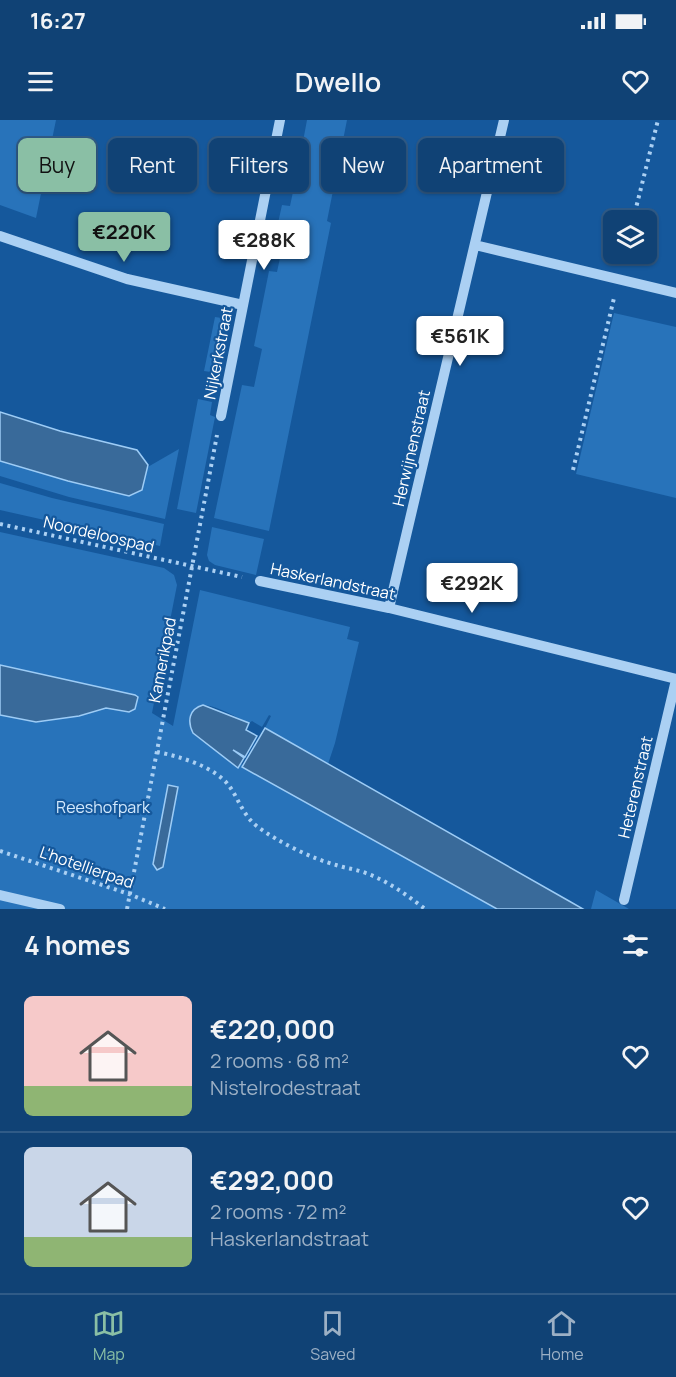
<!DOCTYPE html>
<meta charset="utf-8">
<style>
body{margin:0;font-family:Manrope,sans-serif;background:#1e4d7d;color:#f1f3f6;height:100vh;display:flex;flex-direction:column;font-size:22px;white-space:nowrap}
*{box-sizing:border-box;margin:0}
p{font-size:20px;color:#9cb0c5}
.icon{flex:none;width:33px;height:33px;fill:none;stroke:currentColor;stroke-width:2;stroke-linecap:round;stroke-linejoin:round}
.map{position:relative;height:789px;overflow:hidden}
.details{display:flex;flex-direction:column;background:#104275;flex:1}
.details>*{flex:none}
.banner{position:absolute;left:18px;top:18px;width:640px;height:54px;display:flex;gap:12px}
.fabs{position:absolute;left:603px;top:90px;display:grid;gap:12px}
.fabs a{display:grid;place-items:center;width:54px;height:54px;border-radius:9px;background:#104275;box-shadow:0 2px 4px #0004,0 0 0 2px #305b87;font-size:30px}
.price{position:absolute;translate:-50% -51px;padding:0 14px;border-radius:6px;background:#fff;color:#222;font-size:20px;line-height:39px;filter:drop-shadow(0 2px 3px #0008)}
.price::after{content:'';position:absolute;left:50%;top:36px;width:18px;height:14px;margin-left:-9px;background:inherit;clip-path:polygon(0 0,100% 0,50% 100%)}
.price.selected{background:#8abfa5;color:#111}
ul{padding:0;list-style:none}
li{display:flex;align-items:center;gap:18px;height:150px;padding:0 24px}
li+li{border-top:2px solid #305b87}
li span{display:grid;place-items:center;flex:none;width:168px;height:120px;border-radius:9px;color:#555}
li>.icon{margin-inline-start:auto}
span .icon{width:72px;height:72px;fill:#fffc;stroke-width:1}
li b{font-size:26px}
h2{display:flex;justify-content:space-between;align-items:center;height:72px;padding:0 24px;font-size:26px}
.chip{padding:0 21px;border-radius:9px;background:#104275;box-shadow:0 2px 4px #0004,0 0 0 2px #305b87;font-size:21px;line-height:54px}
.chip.selected{background:#8abfa5;color:#111}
.status{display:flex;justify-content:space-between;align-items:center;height:42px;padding:0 30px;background:#104275;direction:ltr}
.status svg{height:16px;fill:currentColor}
header{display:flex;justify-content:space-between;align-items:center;height:78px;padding:0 24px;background:#104275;font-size:27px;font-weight:600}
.menu{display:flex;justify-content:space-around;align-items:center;height:84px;border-top:2px solid #305b87;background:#104275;font-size:16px;color:#9cb0c5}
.menu a{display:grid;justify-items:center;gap:3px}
.menu .selected{color:#8abfa5}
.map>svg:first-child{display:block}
.green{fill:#2873ba}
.water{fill:#396a9a;stroke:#9dccf6;stroke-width:1.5}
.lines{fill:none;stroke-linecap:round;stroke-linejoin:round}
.path{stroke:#abd0f3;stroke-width:4;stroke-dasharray:3 4.5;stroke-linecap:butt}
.minor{stroke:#abd0f3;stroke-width:10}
.labels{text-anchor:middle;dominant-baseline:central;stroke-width:4.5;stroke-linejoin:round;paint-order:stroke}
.street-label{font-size:16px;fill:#fff;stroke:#15589c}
.park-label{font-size:16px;fill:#d3e9fd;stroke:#15589c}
</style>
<div class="status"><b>16:27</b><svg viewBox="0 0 49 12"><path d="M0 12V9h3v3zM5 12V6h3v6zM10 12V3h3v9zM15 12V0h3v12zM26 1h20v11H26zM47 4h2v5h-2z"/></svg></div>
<header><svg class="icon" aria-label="menu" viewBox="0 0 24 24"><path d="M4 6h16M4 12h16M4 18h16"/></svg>Dwello<svg class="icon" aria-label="heart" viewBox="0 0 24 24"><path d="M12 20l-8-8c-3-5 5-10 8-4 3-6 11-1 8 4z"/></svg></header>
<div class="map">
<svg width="676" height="789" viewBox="0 0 676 789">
<rect width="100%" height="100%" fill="#15589c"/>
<path class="green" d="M0 0H56L36 98 0 85Z
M307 0H347L327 101 331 103 269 411 214 398 242 265 254 267 262 229 254 226 269 151 277 152 285 114 276 112 282 85 290 86 298 48 290 46 293 31 301 32Z
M614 193 676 207V378L576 354Z
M215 197 228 199 217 253 204 251Z
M198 279 212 282 210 295 215 297 196 393 177 389Z
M179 329 165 399 69 377 0 356V341L68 361 129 376 142 370 146 348Z
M0 363 52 378 164 404 160 426 0 390Z
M212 407 264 419 256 455 215 445 209 441 207 435Z
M0 412 164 448 174 455 177 465 152 593 173 606 200 470 350 507 347 519 359 522 335 623 328 644 265 608 271 596 269 595 262 607 252 601 249 603C236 597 219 587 205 585 191 584 185 602 193 613 197 618 206 623 211 627L497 789H0V560L86 565 0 545Z
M596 770 629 789H591Z"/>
<path class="water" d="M0 292 60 311 137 330 148 345 142 370 129 376 68 361 0 341Z
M0 545 135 575 138 577 135 589 129 592 106 588 79 596 36 602 0 595Z
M203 585 249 603 246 610 257 616 245 637 233 630 244 638 238 648 193 613C187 601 189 589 203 585Z
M265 608 569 781 583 789H497L242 647Z
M168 665 178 667 163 747 157 750 153 744Z"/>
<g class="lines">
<path class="path" d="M633 100 658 0
M573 350 614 178
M0 404 242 457
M157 632C179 636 216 647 230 667 239 680 244 697 258 707 278 722 313 739 336 745 345 748 354 749 363 752 386 760 406 774 425 789
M0 731 129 774 165 789
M127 789 217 315"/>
<path class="minor" d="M0 116 127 159 243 185
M475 125 676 173
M221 296 280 0
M260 461 389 488 676 559
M389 488 504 0
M0 775 60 789
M624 780 676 560"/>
</g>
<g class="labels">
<g class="street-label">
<text transform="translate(218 233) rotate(-79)">Nijkerkstraat</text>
<text transform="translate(411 328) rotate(-77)">Herwijnenstraat</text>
<text transform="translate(99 414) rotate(13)">Noordeloospad</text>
<text transform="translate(333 461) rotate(12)">Haskerlandstraat</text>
<text transform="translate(162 540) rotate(-79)">Kamerikpad</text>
<text transform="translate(635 667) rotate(-77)">Heterenstraat</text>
<text transform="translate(87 747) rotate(19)">L'hotellierpad</text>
</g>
<g class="park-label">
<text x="103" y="687">Reeshofpark</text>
</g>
</g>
</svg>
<div class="fabs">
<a><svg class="icon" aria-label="layers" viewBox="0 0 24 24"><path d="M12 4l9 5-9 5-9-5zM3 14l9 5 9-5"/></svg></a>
</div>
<b class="price selected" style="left:124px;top:143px">€220K</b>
<b class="price" style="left:264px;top:151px">€288K</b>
<b class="price" style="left:460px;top:247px">€561K</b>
<b class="price" style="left:472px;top:494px">€292K</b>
<div class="banner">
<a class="chip selected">Buy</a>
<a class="chip">Rent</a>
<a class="chip">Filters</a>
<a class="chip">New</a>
<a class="chip">Apartment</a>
</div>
</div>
<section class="details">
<h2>4 homes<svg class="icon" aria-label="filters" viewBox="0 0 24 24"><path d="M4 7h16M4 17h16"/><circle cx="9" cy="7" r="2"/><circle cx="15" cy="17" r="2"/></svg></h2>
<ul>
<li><span style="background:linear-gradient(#f6c9c9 75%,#8fb573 0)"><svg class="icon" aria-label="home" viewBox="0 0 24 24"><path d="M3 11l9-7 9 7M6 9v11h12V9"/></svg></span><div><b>€220,000</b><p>2 rooms · 68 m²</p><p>Nistelrodestraat</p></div><svg class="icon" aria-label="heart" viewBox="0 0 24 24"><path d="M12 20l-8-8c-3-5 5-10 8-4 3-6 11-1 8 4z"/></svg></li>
<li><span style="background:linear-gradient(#c9d6e8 75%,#8fb573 0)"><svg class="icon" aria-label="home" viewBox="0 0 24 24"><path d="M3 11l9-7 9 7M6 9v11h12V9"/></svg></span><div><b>€292,000</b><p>2 rooms · 72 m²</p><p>Haskerlandstraat</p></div><svg class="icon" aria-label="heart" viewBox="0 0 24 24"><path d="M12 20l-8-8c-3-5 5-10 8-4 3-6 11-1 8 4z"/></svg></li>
</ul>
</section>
<nav class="menu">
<a class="selected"><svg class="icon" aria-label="map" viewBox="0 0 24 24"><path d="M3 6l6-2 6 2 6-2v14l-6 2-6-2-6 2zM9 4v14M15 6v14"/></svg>Map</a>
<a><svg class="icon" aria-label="saved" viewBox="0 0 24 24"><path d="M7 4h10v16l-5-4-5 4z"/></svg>Saved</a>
<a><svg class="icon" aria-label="home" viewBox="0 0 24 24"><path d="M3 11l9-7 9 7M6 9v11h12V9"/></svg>Home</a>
</nav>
